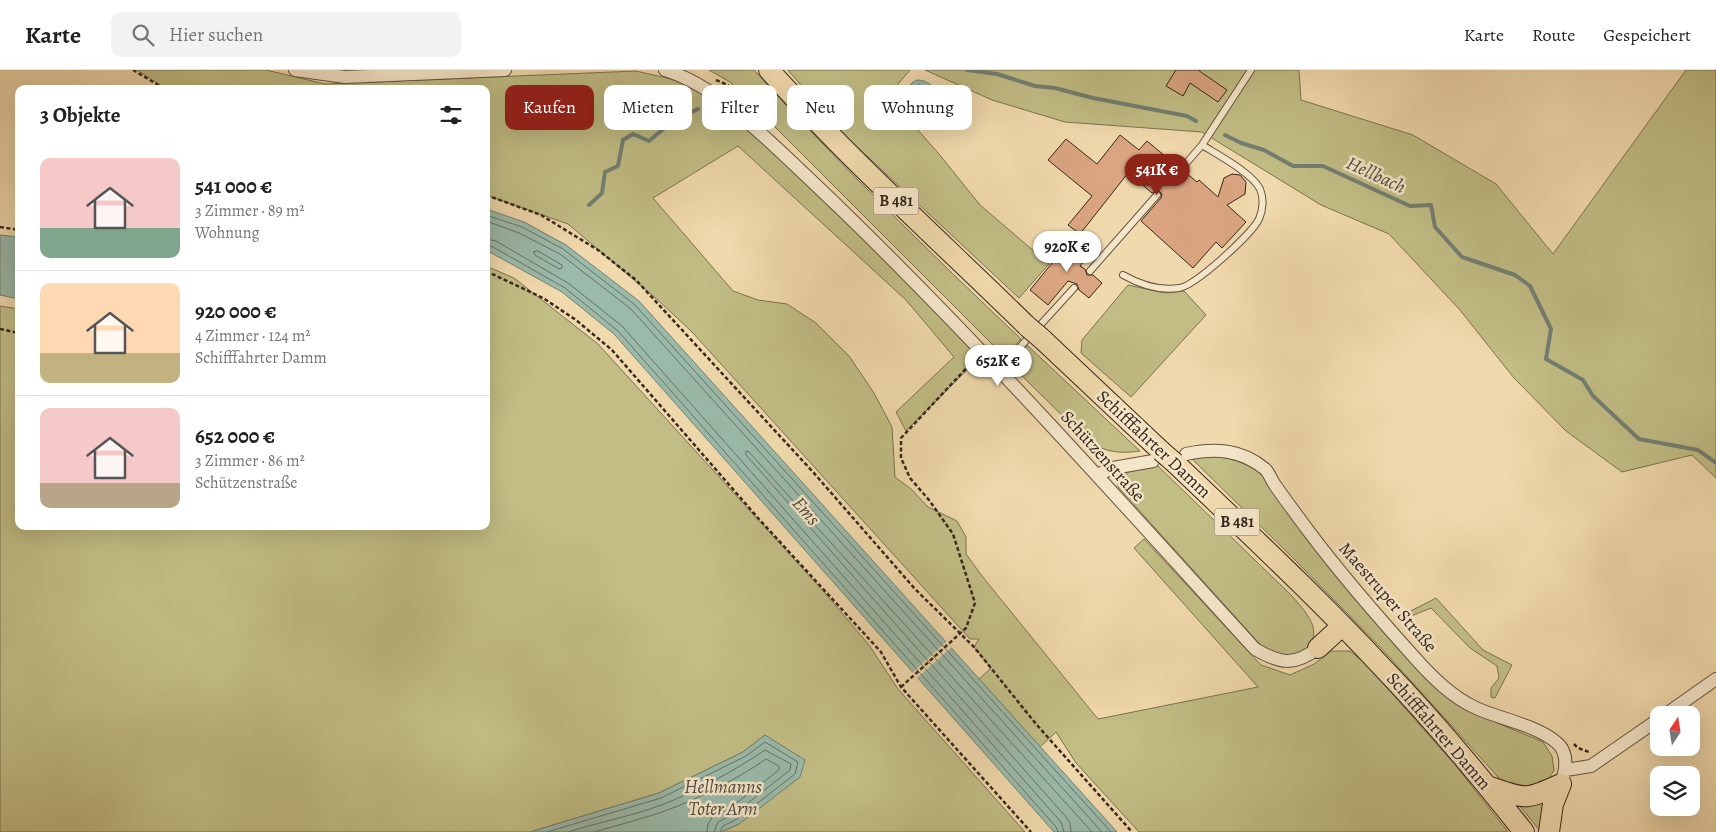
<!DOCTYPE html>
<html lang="de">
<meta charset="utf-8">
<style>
body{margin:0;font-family:Alegreya,serif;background:#f2f2f2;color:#222;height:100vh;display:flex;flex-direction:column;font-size:19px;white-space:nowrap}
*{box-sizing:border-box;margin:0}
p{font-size:16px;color:#767676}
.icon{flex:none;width:28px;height:28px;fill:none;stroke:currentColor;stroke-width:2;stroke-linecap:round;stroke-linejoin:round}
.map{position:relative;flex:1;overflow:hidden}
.drawer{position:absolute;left:15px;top:15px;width:475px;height:445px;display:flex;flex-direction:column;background:#fff;border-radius:10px;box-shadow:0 5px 20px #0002}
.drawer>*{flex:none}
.hud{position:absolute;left:505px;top:15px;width:475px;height:45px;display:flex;gap:10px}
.needle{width:32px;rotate:12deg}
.buttons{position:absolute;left:1650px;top:636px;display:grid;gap:10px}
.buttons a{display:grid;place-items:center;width:50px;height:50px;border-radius:10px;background:#fff;box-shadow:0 5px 20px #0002;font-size:25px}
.price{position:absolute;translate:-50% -42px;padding:0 11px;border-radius:18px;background:#fff;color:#222;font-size:16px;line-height:32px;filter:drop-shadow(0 1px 2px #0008)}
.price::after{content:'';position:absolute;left:50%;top:30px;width:15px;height:11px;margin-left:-8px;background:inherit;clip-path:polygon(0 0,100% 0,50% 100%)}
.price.current{background:#8f2418;color:#fff}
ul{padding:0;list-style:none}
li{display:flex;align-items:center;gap:15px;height:125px;padding:0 25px}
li+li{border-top:1px solid #e0e0e0}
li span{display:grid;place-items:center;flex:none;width:140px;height:100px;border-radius:10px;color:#555}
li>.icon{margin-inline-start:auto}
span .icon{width:60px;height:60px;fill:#fffc;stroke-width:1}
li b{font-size:21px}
h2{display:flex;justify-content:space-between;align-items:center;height:60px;padding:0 25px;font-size:21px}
.pill{padding:0 18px;border-radius:10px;background:#fff;box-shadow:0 5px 20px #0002;font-size:18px;line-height:45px}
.pill.current{background:#8f2418;color:#fff}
header{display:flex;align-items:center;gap:30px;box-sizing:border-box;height:70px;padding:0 25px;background:#fff;border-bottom:1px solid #e0e0e0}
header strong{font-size:24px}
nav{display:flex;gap:28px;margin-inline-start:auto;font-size:18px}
.search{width:350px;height:45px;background:#f2f2f2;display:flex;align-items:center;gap:12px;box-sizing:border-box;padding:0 18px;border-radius:10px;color:#767676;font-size:19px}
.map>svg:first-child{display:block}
.green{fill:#c1bd84;stroke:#7c7250}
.water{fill:#9abaaa;stroke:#727f72}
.pier{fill:#f0d9ac}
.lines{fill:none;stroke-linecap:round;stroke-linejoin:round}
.shore{stroke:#687064;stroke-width:1}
.stream{stroke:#727f72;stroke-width:4}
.building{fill:#daa580;stroke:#37271d}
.service-casing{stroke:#655441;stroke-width:8}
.minor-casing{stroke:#655441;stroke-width:14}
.primary-casing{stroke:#37271d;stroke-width:22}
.path{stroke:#37271d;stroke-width:2.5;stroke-dasharray:4 2.5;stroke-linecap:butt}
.service{stroke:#f5e6c9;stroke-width:6}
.minor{stroke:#f5e6c9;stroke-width:12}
.primary{stroke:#f0d9ac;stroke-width:20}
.primary-bridge-casing{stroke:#37271d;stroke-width:22;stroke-linecap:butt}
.primary-bridge{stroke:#f0d9ac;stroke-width:20}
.labels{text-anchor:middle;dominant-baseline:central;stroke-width:5;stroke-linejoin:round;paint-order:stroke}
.shield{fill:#f5e6c9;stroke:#706051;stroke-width:1}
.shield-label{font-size:16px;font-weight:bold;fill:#37271d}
.street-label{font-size:18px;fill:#37271d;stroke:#f5e6c9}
.water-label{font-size:19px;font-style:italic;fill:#504c40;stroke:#f5e6c9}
</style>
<header>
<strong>Karte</strong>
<div class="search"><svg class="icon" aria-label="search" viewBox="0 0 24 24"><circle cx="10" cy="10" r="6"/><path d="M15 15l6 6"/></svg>Hier suchen</div>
<nav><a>Karte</a><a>Route</a><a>Gespeichert</a></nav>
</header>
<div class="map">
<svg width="1716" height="762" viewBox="0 0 1716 762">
<rect width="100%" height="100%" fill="#f0d9ac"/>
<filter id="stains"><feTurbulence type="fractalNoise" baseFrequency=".004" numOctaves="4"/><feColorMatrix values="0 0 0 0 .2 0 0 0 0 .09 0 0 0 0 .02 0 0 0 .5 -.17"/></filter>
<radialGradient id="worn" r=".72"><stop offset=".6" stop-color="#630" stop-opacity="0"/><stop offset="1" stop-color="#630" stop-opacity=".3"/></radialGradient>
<path class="green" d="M137 0H266L325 14 636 1 680 11 724 36 880 184 979 288 906 361 896 342 954 287 906 230 738 76 653 128 733 221 758 230 787 234 816 253 849 286 874 323 892 357 895 407 911 419 928 437 957 451 966 467V484L982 506 1098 649 1258 617 1134 478 1144 469 1261 595 1290 605 1314 594 1331 581H1350L1366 594 1456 696 1508 762H1139L1076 693 1056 662 1040 677 979 609 991 598 974 577 979 569H970L692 262 660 232 568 154 486 125V19H166Z
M709 0H754C839 94 929 182 1021 269L1008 283H1001L730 12Z
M788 0H910L888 26 939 84 980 135 1049 194 1019 228 839 60Z
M925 0H1299L1301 30 1413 65 1496 114 1553 184 1686 0H1716V408L1692 385 1622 402 1566 361 1514 308 1460 240 1389 164 1321 135 1202 62 1065 52 992 30Z
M486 196 514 208 598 274 824 522 869 575 898 619 1025 762H721L739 754 765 665 743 682 659 723 530 762H0V236L19 239V456H486Z
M1128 215 1165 223 1184 221 1206 245 1131 327 1081 283 1082 270Z
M1027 275 1140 381C1119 384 1106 382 1089 372L1014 298V293Z
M1209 386C1233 388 1243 392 1264 405L1391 569 1441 623 1471 642 1543 672 1552 686 1554 700 1548 710 1542 717 1508 718 1381 578 1293 488 1192 389Z
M1158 396 1291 525C1299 534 1310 546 1313 557 1318 576 1298 588 1282 586 1277 586 1272 583 1267 582L1118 417V409L1129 402Z
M1436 528 1483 580 1512 595 1495 628 1491 627V618L1499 608 1497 596 1470 578 1431 538 1399 551 1397 548Z
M1548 726 1540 761 1519 735Z"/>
<path class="water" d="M917 10C927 10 934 16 939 25V29L932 37C911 40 895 20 917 10Z
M486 139 524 152 566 175 639 231 1117 762H1054L614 264 562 222 486 180Z
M0 165 19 167V229L0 225Z
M765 665 805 690 800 707 739 754 721 762H530L659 723 743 682Z"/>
<path class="pier" d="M948 570 953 576 916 609 911 604Z"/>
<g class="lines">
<path class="shore" d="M918 15C925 15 932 21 934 27L930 32 923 33 914 27 912 20Z
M486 145 522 157 563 179 635 235 1111 762
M486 151 519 163 560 184 631 239 1102 762
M486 169 496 171 568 213 622 256 1061 752 1064 762
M486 175 493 177 565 218 618 261 1056 757 1058 762
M538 181 562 195V198L559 199 535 185 534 182Z
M547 762 661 728 746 686 765 672 798 692 795 704 737 749 723 756 720 762
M568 762C599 752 633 746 664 734 699 720 734 701 765 680L791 694 790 700 734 744 718 752 714 762
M594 762C618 755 642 749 665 741 700 728 736 710 766 689L779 696V700L730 738 713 746 708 754 707 762
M1071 762 1070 753 1066 747 746 385V381L749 382 1092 762"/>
<path class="stream" d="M967 0 997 4 1035 16 1055 18 1093 28 1187 46 1196 51
M1225 65 1241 73 1264 80 1293 96H1323L1410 136 1431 135 1435 157 1462 187 1515 205 1530 216 1551 259 1546 289 1583 310 1593 326 1639 369 1698 380 1716 393
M589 135 602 123 605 102 618 96 623 70 633 64 649 71 673 51 698 39"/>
</g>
<path class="building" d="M1176 0H1198L1227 20 1218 32 1190 13 1183 26 1166 16Z
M1120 65 1139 80 1147 71 1177 96 1179 102H1185L1197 112 1199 110 1218 127 1224 108 1232 104 1240 105 1246 112 1245 124 1227 135 1246 152 1222 178 1216 172 1193 198 1141 151 1161 128 1162 124 1158 120 1152 123 1128 103 1080 164 1068 155 1092 126 1048 90 1066 69 1097 94Z
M1075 165 1093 180 1080 196 1085 199 1087 205H1093L1102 213 1089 228 1079 220 1077 214 1068 211 1048 235 1030 220Z"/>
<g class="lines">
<g class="service-casing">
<path id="service" d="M1182 98 1202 75 1251 0
M1090 201 1157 125
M1123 205C1139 214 1160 221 1179 218 1195 216 1252 164 1259 149 1263 140 1264 128 1260 119 1252 103 1218 85 1202 75
M1000 299 1074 218"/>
</g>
<g class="minor-casing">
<path id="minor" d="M295 0 345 7 505 0
M665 0C707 13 735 41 767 69 793 93 818 117 843 141 987 281 1120 431 1255 579 1279 593 1294 597 1318 578
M1186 384C1215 378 1241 379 1265 399 1269 402 1271 410 1275 415 1286 431 1298 447 1310 463 1343 507 1379 548 1415 588 1433 608 1452 627 1476 638 1500 649 1536 655 1556 672 1569 682 1566 700 1561 714
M1097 405 1113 398 1153 391
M1665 645 1716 609
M1566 700 1591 696 1659 649"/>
</g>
<g class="primary-casing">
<path id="primary" d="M769 0C850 90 941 172 1028 257
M1041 268 1161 381
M1175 393C1246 461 1317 527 1383 598 1433 650 1479 705 1524 762
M1318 578 1342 556
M1487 716C1526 729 1524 731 1561 714
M1549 762 1553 734 1561 714"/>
</g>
<path class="path" d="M133 0 165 19
M716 10 728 15 745 32
M486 125 541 145 598 180 636 210 813 402 915 519 974 577 1036 654 1132 762
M0 157 19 160
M486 201 543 228 576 250 612 280 758 448 881 582 901 617 1031 762
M0 259 19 263
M1094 383 1108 387
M901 617 966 558 975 533 953 464 929 430 910 408 901 388V368L974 290
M1574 674 1578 678 1589 682"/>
<use href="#service" class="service"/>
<use href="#minor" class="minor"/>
<use href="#primary" class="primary"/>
<g class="primary-bridge-casing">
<path id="primary-bridge" d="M1028 257 1041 268
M1161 381 1175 393"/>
</g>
<use href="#primary-bridge" class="primary-bridge"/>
</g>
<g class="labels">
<g class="shield">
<rect x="873.5" y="117.5" width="45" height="27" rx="4"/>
<rect x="1214.5" y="438.5" width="45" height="27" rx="4"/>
</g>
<g class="shield-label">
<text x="896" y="131">B 481</text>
<text x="1237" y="452">B 481</text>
</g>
<g class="street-label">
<text transform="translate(1154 374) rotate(43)">Schifffahrter Damm</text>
<text transform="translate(1103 386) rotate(48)">Schützenstraße</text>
<text transform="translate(1388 527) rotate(49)">Maestruper Straße</text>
<text transform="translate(1439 661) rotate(49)">Schifffahrter Damm</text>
</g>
<g class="water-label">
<text transform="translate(1376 105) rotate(25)">Hellbach</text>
<text transform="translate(806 441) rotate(49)">Ems</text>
<text x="723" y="717">Hellmanns<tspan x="723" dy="22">Toter Arm</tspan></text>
</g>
</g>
<rect width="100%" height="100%" filter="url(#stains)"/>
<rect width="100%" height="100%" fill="url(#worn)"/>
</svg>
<div class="buttons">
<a><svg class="needle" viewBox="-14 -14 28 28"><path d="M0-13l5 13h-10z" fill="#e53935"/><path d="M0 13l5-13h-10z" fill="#767676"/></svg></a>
<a><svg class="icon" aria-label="layers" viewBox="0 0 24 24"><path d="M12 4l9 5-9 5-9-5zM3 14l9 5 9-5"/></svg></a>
</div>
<b class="price current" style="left:1157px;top:126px">541K €</b>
<b class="price" style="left:1067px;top:203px">920K €</b>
<b class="price" style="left:998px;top:317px">652K €</b>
<div class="hud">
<a class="pill current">Kaufen</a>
<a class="pill">Mieten</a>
<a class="pill">Filter</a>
<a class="pill">Neu</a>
<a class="pill">Wohnung</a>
</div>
<section class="drawer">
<h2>3 Objekte<svg class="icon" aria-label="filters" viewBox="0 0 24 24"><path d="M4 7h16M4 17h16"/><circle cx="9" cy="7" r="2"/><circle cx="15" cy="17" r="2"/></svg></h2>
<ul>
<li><span style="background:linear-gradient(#f6c9c9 70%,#7fa58c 0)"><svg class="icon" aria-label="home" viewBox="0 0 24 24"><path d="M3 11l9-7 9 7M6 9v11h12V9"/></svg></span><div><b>541 000 €</b><p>3 Zimmer · 89 m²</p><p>Wohnung</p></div></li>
<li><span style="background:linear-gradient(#ffd9b3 70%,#c2b280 0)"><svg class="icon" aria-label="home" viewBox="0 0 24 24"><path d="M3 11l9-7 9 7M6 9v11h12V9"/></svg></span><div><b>920 000 €</b><p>4 Zimmer · 124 m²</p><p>Schifffahrter Damm</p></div></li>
<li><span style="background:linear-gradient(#f6c9c9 75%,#b9a48a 0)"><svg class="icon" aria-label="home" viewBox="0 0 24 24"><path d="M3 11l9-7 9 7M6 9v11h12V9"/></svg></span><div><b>652 000 €</b><p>3 Zimmer · 86 m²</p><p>Schützenstraße</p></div></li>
</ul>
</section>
</div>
